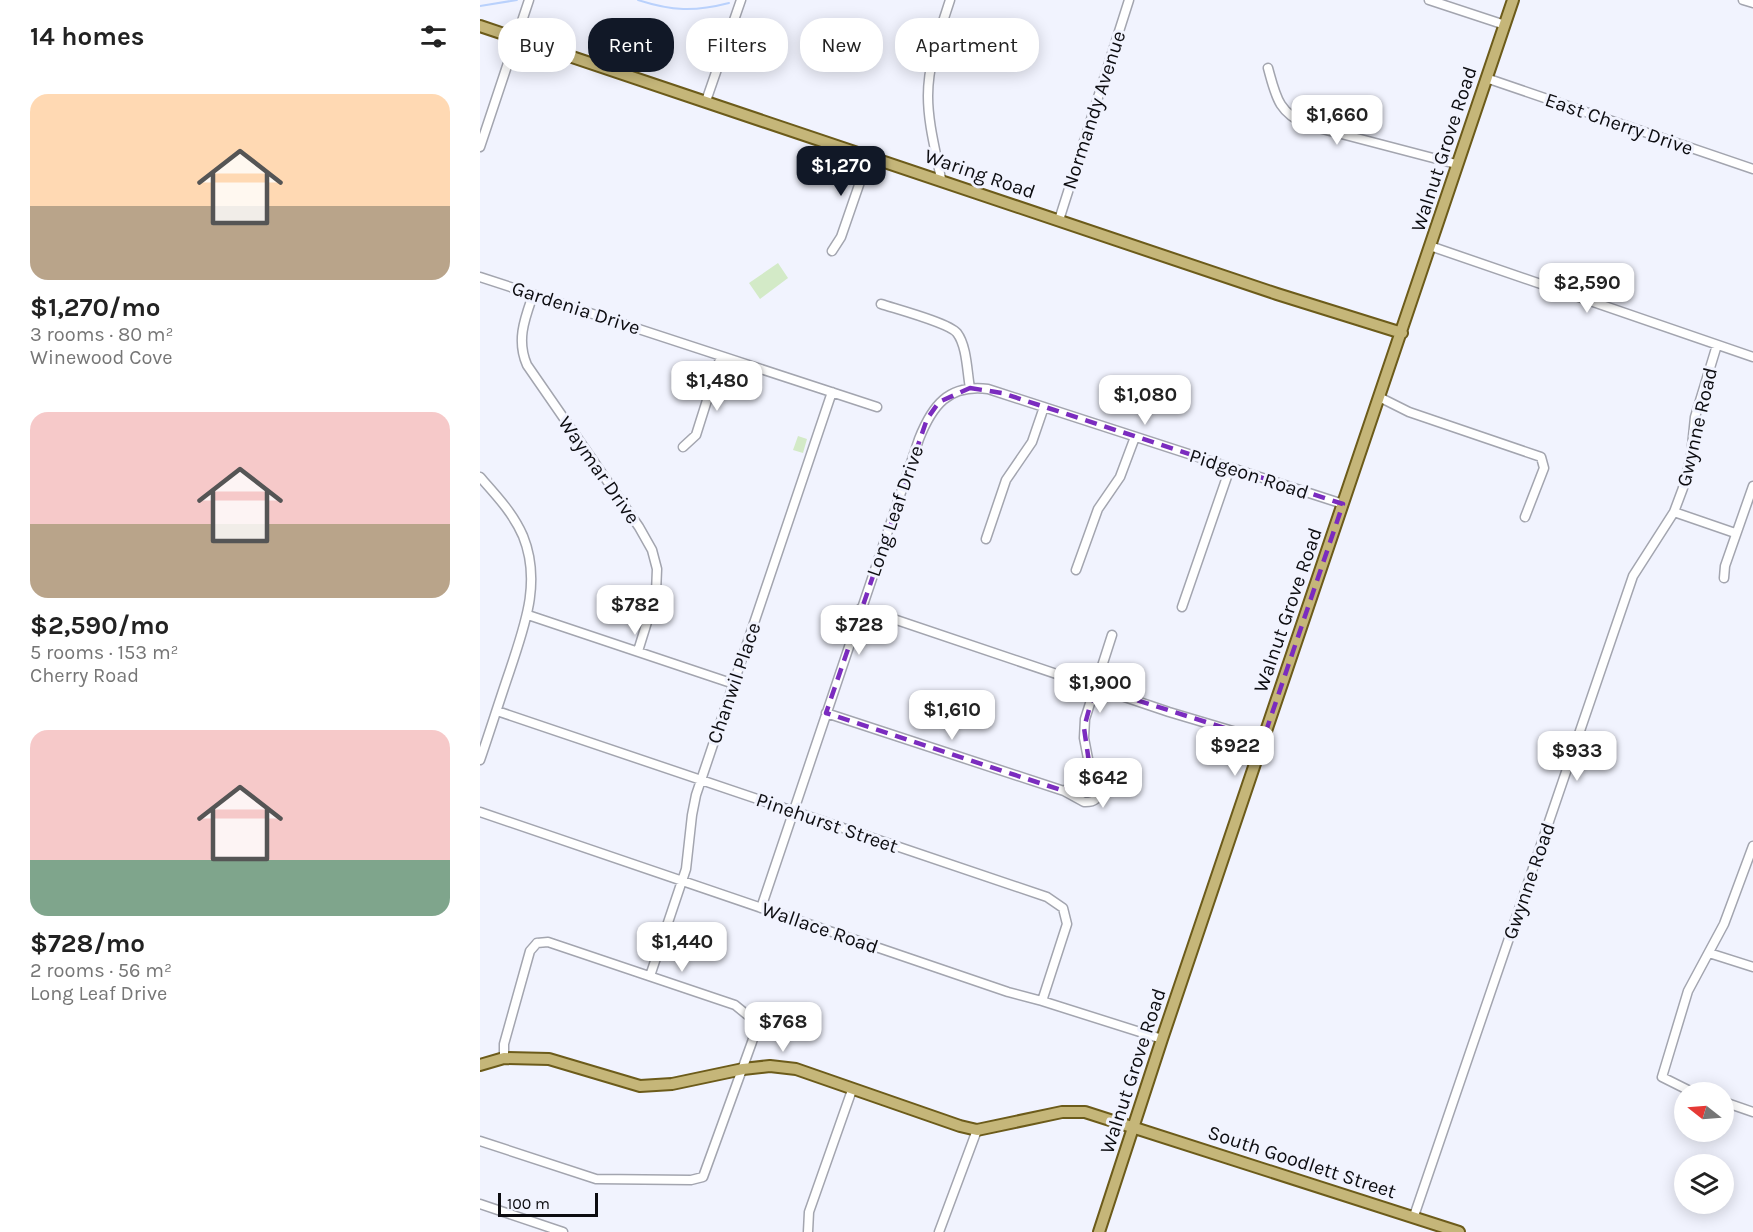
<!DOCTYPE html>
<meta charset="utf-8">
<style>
body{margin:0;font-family:Karla,sans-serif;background:#f2f2f2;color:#222;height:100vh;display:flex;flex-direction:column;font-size:22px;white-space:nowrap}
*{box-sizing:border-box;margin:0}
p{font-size:20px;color:#767676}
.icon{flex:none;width:33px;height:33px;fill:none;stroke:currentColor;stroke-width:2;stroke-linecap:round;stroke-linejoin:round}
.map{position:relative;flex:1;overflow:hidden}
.side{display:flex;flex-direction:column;background:#fff;width:480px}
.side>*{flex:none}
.hud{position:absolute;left:18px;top:18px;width:570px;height:54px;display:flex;gap:12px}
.needle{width:39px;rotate:287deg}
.fabs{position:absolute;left:1194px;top:1082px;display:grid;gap:12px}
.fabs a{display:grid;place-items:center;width:60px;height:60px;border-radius:50%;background:#fff;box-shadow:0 3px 15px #0003;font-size:30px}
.scale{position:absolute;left:18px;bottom:15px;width:100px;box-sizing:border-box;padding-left:6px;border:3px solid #0c0c10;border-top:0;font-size:16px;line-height:21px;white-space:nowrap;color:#0c0c10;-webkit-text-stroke:4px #f1f3fe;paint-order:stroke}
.price{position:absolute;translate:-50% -51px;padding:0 14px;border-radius:12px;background:#fff;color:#222;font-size:20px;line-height:39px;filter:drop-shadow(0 2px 3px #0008)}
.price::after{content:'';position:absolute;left:50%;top:36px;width:18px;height:14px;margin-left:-9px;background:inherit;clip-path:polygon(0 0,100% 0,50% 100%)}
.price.selected{background:#111827;color:#fff}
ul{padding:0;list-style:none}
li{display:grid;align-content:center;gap:12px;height:318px;padding:0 30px}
li span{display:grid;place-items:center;height:186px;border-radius:18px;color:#555}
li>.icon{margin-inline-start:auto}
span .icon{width:108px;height:108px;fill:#fffc;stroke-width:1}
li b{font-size:26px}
h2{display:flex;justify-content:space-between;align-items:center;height:72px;padding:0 30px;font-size:26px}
.pill{padding:0 21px;border-radius:24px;background:#fff;box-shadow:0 3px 15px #0003;font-size:21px;line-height:54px}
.pill.selected{background:#111827;color:#fff}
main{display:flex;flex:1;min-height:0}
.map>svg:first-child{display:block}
.green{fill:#d3eac7}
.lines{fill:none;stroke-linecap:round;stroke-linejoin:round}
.stream{stroke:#b9d1fc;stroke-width:2}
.minor-casing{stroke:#a3a5af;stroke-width:11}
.major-casing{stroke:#6c5b1a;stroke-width:14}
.minor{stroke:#fff;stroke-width:8}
.major{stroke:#c5b679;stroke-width:10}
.marked{fill:none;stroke:#7b2cbf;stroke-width:4.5;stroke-dasharray:12 8;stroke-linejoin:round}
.labels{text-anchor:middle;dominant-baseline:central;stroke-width:6;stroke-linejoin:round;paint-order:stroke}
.street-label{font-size:20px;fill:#0c0c10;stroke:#f1f3fe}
</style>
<main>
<section class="side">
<h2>14 homes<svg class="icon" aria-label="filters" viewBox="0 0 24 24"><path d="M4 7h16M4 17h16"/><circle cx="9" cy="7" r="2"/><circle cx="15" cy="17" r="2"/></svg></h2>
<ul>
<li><span style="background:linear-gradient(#ffd9b3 60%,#b9a48a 0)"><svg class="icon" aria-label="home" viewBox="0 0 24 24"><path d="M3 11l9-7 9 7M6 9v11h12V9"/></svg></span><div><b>$1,270/mo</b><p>3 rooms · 80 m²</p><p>Winewood Cove</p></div></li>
<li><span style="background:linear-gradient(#f6c9c9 60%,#b9a48a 0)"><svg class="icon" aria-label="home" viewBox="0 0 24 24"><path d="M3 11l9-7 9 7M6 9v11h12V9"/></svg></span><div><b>$2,590/mo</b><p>5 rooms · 153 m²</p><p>Cherry Road</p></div></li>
<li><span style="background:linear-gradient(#f6c9c9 70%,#7fa58c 0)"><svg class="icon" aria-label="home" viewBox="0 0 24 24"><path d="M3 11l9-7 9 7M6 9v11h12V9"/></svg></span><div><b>$728/mo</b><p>2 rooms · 56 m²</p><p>Long Leaf Drive</p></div></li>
</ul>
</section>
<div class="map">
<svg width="1273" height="1232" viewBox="0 0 1273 1232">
<rect width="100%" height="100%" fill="#f1f3fe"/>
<path class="green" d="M298 263 308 278 280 299 269 283Z
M318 436 327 439 323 453 313 450Z"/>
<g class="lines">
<path class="stream" d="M158 0C192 11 214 12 249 3
M0 6 37 0"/>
<g class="minor-casing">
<path id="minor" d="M949 0 1025 25
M1263 0 1273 3
M788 68C796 97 798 112 827 125L976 164
M1006 78 1273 169
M226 101 261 0
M0 147 49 0
M461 179C456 152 448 124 448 96 448 63 460 31 470 0
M579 220 649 0
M950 246 1273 357
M352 251 361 237 389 156
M0 277 397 407
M53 295C45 318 36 340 47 365L159 527 172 550 177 569 176 593 158 651
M401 304C416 309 469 323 477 333 487 346 487 372 490 388
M899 397 929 412 1061 457 1064 468 1045 517
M203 447 216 435 241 356
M0 477C16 495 33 513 43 536 62 583 44 627 29 673 19 702 10 731 0 760
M1194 512 1255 533
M506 539 526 480 552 442 564 407
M596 570 618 509 640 477 655 437
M1244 578 1245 566 1273 486
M702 607 750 468
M381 608 689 712 783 740
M48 615 254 684
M17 711 567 897 583 908 587 924 562 1001
M346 713 584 791 600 780 610 769 604 738 605 719 632 635
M584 791 604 802C628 803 616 781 610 769
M0 812 528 992 562 1001 682 1039
M281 908 439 439C452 406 468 384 508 389L863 504
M1229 953 1273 967
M170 976 206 869 212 815 216 795 352 392
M24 1058V1044L50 951 57 943
M1212 1092 1182 1077 1208 991 1244 924 1273 846
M1244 1102 1273 1112
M0 1141 116 1179 211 1180 223 1177 272 1042 276 1029 271 1018 255 1005 68 942 57 943
M0 1204 83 1232
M934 1216 1153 576 1194 512 1203 488 1211 456 1215 417 1237 345
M328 1232 329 1212 372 1090
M459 1232 497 1130"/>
</g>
<g class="major-casing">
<path id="major" d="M0 26 797 294 922 333
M0 1065 24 1058 69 1059 160 1086 192 1084 263 1069 290 1066 316 1069 480 1126 497 1130 582 1112H605L979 1232
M619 1232 682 1039 1033 0"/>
</g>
<use href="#minor" class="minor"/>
<use href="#major" class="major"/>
</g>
<path class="marked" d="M490 388 522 393 863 504 783 740 615 687 604 728 610 769 584 791 346 713 447 419 459 402Z"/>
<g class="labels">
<g class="street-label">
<text transform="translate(614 110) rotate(-72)">Normandy Avenue</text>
<text transform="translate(1139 124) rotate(19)">East Cherry Drive</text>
<text transform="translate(964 149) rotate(-72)">Walnut Grove Road</text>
<text transform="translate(500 174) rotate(19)">Waring Road</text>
<text transform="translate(96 308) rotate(18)">Gardenia Drive</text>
<text transform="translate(1217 427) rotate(-77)">Gwynne Road</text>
<text transform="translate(119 470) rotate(55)">Waymar Drive</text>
<text transform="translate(769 474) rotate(18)">Pidgeon Road</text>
<text transform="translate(415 511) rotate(-71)">Long Leaf Drive</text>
<text transform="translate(808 610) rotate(-71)">Walnut Grove Road</text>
<text transform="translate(254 683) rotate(-71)">Chanwil Place</text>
<text transform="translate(347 823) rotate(19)">Pinehurst Street</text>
<text transform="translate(1049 881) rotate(-71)">Gwynne Road</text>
<text transform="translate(340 928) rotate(19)">Wallace Road</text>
<text transform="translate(653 1071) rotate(-72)">Walnut Grove Road</text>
<text transform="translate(822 1162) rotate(18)">South Goodlett Street</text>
</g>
</g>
</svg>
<div class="fabs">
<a><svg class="needle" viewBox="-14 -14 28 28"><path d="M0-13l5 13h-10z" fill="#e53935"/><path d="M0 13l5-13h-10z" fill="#767676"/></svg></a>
<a><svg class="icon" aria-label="layers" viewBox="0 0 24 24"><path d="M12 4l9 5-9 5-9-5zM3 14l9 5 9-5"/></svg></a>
</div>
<div class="scale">100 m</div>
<b class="price" style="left:857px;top:146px">$1,660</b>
<b class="price selected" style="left:361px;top:197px">$1,270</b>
<b class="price" style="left:1107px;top:314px">$2,590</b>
<b class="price" style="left:237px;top:412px">$1,480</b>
<b class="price" style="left:665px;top:426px">$1,080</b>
<b class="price" style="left:155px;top:636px">$782</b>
<b class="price" style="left:379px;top:656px">$728</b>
<b class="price" style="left:620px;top:714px">$1,900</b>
<b class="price" style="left:472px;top:741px">$1,610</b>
<b class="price" style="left:755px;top:777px">$922</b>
<b class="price" style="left:1097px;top:782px">$933</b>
<b class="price" style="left:623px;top:809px">$642</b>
<b class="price" style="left:202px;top:973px">$1,440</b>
<b class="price" style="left:303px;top:1053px">$768</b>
<div class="hud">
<a class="pill">Buy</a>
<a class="pill selected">Rent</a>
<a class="pill">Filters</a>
<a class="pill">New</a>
<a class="pill">Apartment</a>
</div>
</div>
</main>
